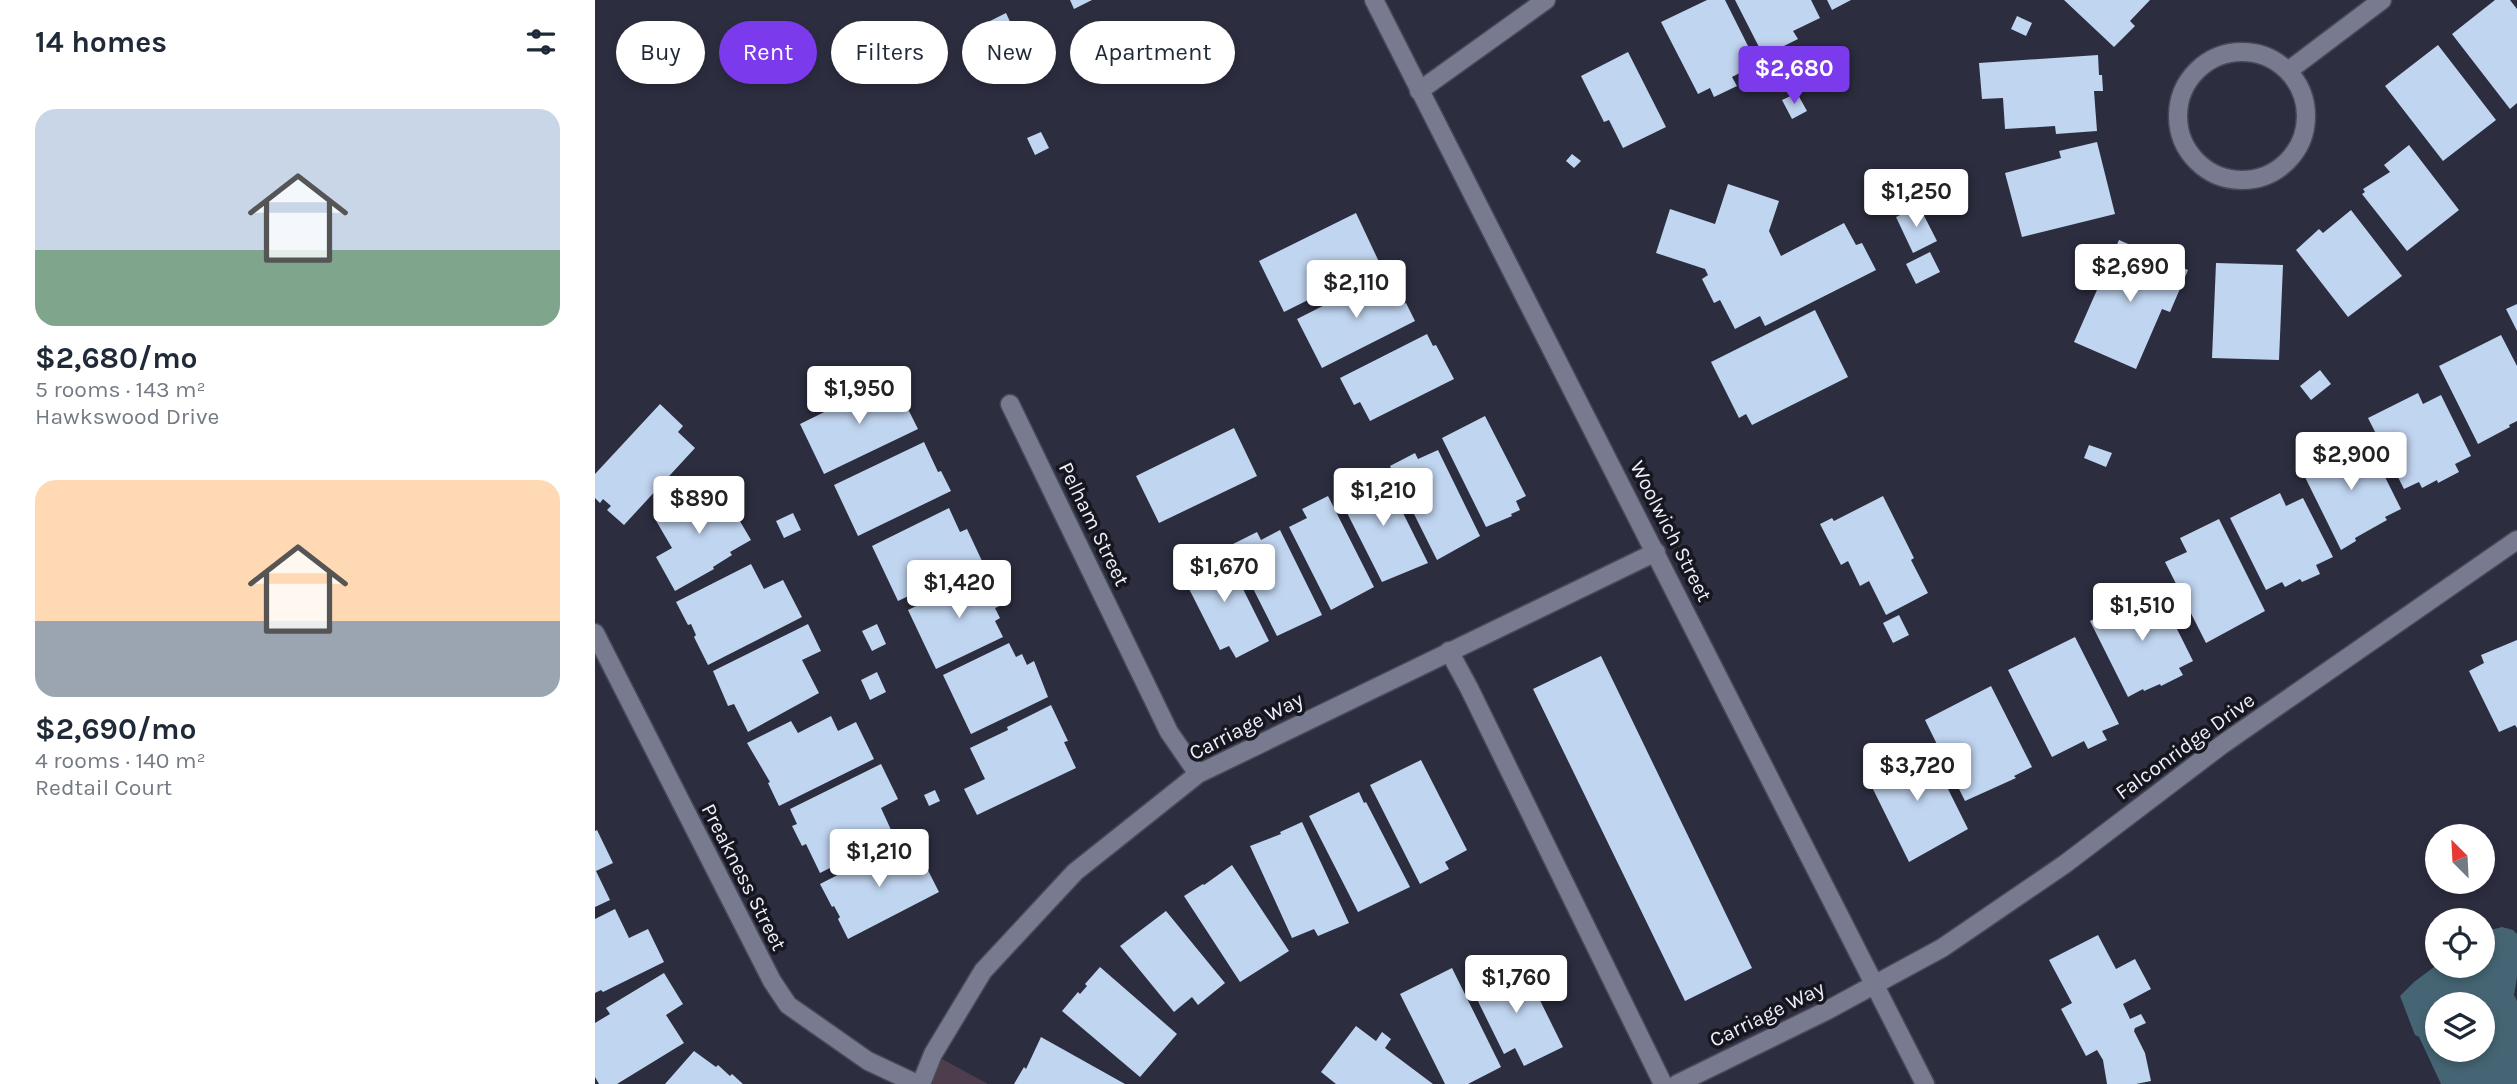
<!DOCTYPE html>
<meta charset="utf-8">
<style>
body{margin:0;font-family:Karla,sans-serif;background:#f6f6f7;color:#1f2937;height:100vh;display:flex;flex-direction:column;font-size:26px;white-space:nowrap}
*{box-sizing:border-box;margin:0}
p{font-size:23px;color:#747a83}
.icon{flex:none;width:38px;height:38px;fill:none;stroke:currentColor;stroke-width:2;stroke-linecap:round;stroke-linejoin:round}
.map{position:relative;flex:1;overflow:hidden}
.sheet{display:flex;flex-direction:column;background:#fff;width:595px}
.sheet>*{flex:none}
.hud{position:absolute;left:21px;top:21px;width:665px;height:63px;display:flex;gap:14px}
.needle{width:46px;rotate:336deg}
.controls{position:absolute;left:1830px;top:824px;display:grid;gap:14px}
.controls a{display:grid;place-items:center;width:70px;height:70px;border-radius:50%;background:#fff;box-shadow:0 4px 10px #0003;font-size:35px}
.price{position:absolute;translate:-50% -60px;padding:0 16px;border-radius:7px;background:#fff;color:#222;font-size:23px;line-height:46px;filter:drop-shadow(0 2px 4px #0008)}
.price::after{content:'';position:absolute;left:50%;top:42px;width:21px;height:16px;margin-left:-10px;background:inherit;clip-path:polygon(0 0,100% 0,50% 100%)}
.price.active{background:#7c3aed;color:#fff}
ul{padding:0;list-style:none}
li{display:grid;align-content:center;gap:14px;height:371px;padding:0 35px}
li span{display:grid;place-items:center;height:217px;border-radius:21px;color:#555}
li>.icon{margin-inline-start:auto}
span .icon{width:126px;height:126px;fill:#fffc;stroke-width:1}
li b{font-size:30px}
h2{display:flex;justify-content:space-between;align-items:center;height:84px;padding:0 35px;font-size:30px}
.tag{padding:0 24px;border-radius:32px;background:#fff;box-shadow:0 4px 10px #0003;font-size:24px;line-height:63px}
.tag.active{background:#7c3aed;color:#fff}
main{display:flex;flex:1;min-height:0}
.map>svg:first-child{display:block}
.green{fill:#4e3d4c}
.water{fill:#466574;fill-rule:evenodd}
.building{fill:#c0d5f0}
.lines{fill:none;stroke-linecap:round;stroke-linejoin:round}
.service-casing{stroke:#484958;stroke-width:21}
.minor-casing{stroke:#484958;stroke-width:21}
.tertiary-casing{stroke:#484958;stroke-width:21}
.service{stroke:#787a8f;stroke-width:18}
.minor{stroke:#787a8f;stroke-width:18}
.tertiary{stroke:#787a8f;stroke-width:18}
.labels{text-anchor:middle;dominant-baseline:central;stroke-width:7;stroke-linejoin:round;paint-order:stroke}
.street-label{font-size:21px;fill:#eeeffb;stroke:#15161e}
</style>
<main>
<section class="sheet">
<h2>14 homes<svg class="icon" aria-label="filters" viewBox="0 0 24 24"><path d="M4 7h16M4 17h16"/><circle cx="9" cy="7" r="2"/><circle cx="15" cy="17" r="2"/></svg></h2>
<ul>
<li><span style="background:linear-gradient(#c9d6e8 65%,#7fa58c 0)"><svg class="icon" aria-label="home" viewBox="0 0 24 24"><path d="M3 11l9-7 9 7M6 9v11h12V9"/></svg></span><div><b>$2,680/mo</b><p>5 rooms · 143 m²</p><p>Hawkswood Drive</p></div></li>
<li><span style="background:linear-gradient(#ffd9b3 65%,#9aa5b1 0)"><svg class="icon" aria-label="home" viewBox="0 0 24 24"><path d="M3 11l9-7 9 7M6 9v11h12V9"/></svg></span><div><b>$2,690/mo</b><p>4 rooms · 140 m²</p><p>Redtail Court</p></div></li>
</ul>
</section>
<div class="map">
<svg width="1922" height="1084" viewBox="0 0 1922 1084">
<rect width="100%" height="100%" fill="#2c2d3f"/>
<path class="green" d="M338 1054 393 1084H326Z"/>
<path class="water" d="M1907 927 1918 930 1922 934V977L1919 995 1922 1001V1084H1846L1824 1037 1820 1035 1805 996 1819 982 1843 964V966H1888V932ZM1843 1004H1888V1050H1843Z"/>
<path class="building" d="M475 0H497L479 9Z
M1112 0H1130L1162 64 1137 77 1142 86 1119 97 1115 88 1103 94 1066 22Z
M1140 0H1216L1225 18 1198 31 1203 39 1171 55 1167 46 1164 47Z
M1232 0H1256L1237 10Z
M1469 0H1555L1535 21 1540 26 1519 47Z
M1900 0H1915L1922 9V103L1915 109 1857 34Z
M411 13 418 28 398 38 391 23Z
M1422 16 1437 23 1431 36 1416 29Z
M1843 45 1901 120 1848 161 1790 86Z
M1033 52 1071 127 1028 148 1014 120 1009 122 986 76Z
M1503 55 1504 75H1507L1508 91H1499L1502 131 1461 134 1460 126 1410 129 1408 98 1387 99 1384 63Z
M1202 93 1212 111 1197 119 1187 100Z
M446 132 454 148 440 155 432 138Z
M1502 142 1520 214 1427 237 1410 173 1466 158 1464 151Z
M1814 145 1864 210 1812 251 1767 194 1770 192 1768 189 1795 172 1789 165Z
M977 154 986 161 979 168 971 161Z
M1133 184 1184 201 1174 231 1186 256 1249 223 1261 245 1267 243 1281 270 1170 326 1165 316 1140 329 1125 300 1119 303 1107 279 1113 275 1110 269 1061 253 1075 209 1120 224Z
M1324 206 1342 241 1318 253 1301 217Z
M1756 210 1807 276 1753 317 1701 250 1724 229 1728 233Z
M761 213 785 264 689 312 664 261Z
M1524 240 1593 270 1575 312 1567 309 1541 369 1479 342Z
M1335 252 1345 272 1321 284 1311 264Z
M1621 263 1688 265 1684 360 1617 358Z
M795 272 805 291 803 293 808 304 811 303 820 321 727 368 702 319Z
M1922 304V331L1911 309Z
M1220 310 1253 377 1157 425 1151 414 1144 418 1116 362Z
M832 334 838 346 841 345 859 379 775 421 765 402 759 405 745 378Z
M1906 335 1922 366V421L1914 425 1915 427 1883 444 1844 366Z
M1725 370 1736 384 1716 400 1705 386Z
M298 378 307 397 305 398 310 408 312 407 323 429 229 474 205 424Z
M1823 393 1828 404 1846 395 1876 456 1860 464 1864 472 1843 483 1842 480 1827 488 1824 482 1809 489 1773 418Z
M65 404 88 426 83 432 100 448 29 525 12 510 16 506 8 499 5 503 0 498V474Z
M890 416 931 496 921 501 925 510 916 514 917 516 891 527 847 438Z
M639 428 662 476 564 523 541 476Z
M1770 437 1806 509 1790 517 1792 520 1760 538 1761 541 1746 550 1706 469Z
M329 442 343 472 346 471 356 491 263 536 239 485Z
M1494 445 1517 453 1511 467 1489 458Z
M843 450 885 536 842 560 795 466 820 453 823 459Z
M787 471 833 563 787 582 745 499 763 491 759 485Z
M122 482 156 540 135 552 137 555 118 567 119 569 80 591 61 557 77 548 60 519Z
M1685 493 1691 506 1708 498 1738 557 1721 565 1725 574 1707 582 1705 579 1690 587 1687 582 1671 590 1635 518Z
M733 496 779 587 736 610 694 527 712 518 707 509Z
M1288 496 1319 558 1316 560 1333 593 1291 615 1274 581 1265 586 1253 561 1246 565 1225 524 1237 518 1239 521Z
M354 508 365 532 372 529 387 561 303 601 277 546Z
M198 513 206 530 189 538 181 521Z
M1624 519 1670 611 1611 643 1570 562 1592 552 1585 538Z
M685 530 727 615 682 636 636 545 662 532 666 540Z
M628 549 674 641 641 658 634 646 625 650 585 571Z
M156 564 169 589 188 580 207 617 113 665 99 637 101 635 96 624 93 625 81 602Z
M393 571 407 605 400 608 405 618 400 621 408 637 341 669 313 610Z
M1561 587 1598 661 1584 668 1588 675 1566 686 1565 684 1549 691 1548 689 1533 697 1495 621Z
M1304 615 1314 635 1298 643 1288 623Z
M213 624 226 651 207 660 224 693 153 732 139 704 133 706 118 671Z
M282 624 291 644 277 651 267 631Z
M1480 637 1524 724 1507 731 1512 740 1493 749 1489 741 1457 757 1413 670Z
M1922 640V728L1920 725 1904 732 1874 671 1889 663 1886 655Z
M414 643 421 657 427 654 432 665 439 661 453 697 376 734 348 675Z
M1006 656 1157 968 1090 1001 938 689Z
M282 672 291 692 275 700 266 680Z
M1396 686 1437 767 1419 776 1421 778 1370 801 1330 720Z
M456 705 473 741 469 742 481 768 382 815 369 789 390 779 375 748 413 730 412 727Z
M236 716 243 731 261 722 279 759 184 806 173 783 175 782 152 743 196 721 203 733Z
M1331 745 1373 829 1314 862 1271 775Z
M826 760 872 850 850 862 854 869 825 884 775 785Z
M286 764 303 799 286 808 297 832 263 849 265 853 225 873 211 844 207 846 197 826 202 824 195 809Z
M340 790 345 801 334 806 329 795Z
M764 792 769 803 771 802 815 887 763 912 714 816Z
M707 822 754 923 723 936 719 929 697 938 655 846 686 834 685 832Z
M2 830 18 863 1 871 15 900 0 907V831Z
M318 841 344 892 253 939 243 919 245 917 239 906 237 907 225 884 272 860 275 864Z
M637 865 694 951 645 982 589 896 608 884 609 885Z
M20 909 34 938 53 929 69 962 8 992 6 990 0 993V919Z
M571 911 630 983 603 1005 597 997 579 1012 525 946Z
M1503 935 1521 969 1540 959 1556 989 1528 1004 1535 1019 1546 1014 1551 1023 1540 1028 1539 1031 1550 1053 1556 1081 1541 1084H1512L1508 1060 1502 1050 1491 1056 1466 1009 1477 1003 1454 960Z
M904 966 911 979 930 970 968 1047 929 1066 920 1048 909 1054 873 981Z
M505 967 582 1034 545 1077 467 1011 483 992 485 994 492 986 490 984Z
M857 968 906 1067 873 1084H850L805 994Z
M69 973 88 1004 71 1015 89 1043 22 1084H4L0 1077V1023L15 1014 11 1008Z
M761 1026 781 1041 787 1032 796 1039 790 1048 838 1084H741L726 1072Z
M446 1037 530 1084H419L429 1067 431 1069Z
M99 1051 121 1067 123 1065 135 1076 137 1074 148 1084H70Z"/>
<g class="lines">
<g class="service-casing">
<path id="service" d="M854 651 874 688 1068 1084"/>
</g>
<g class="minor-casing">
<path id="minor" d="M1583 116a64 64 0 1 1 128 0a64 64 0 1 1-128 0Z
M1693 71 1787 0
M824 91 951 0
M415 404 574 732 603 774
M0 633 177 981 193 1005 273 1061 322 1084
M326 1084 338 1054 388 971 480 872 603 774 1061 552
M1082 1084 1231 1011 1347 948 1470 864 1628 744 1922 540"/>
</g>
<g class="tertiary-casing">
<path id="tertiary" d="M779 0 1330 1084"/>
</g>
<use href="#service" class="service"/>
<use href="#minor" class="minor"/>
<use href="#tertiary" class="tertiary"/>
</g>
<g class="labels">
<g class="street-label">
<text transform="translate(499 524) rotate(64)">Pelham Street</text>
<text transform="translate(1076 531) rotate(63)">Woolwich Street</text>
<text transform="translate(651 726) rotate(-27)">Carriage Way</text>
<text transform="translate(1590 746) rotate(-36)">Falconridge Drive</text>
<text transform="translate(149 877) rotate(63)">Preakness Street</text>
<text transform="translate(1172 1014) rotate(-26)">Carriage Way</text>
</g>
</g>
</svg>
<div class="controls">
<a><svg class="needle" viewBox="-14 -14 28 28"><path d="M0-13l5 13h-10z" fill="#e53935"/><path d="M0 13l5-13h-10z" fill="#747a83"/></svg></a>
<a><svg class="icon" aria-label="locate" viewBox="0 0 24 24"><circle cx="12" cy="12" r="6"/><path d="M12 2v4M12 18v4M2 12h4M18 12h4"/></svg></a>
<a><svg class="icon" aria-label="layers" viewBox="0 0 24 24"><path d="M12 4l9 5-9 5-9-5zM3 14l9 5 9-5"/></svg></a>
</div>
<b class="price active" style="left:1199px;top:106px">$2,680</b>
<b class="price" style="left:1321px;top:229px">$1,250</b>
<b class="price" style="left:1535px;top:304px">$2,690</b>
<b class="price" style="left:761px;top:320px">$2,110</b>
<b class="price" style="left:264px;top:426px">$1,950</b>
<b class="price" style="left:1756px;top:492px">$2,900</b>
<b class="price" style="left:788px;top:528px">$1,210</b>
<b class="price" style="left:104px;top:536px">$890</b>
<b class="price" style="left:629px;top:604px">$1,670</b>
<b class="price" style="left:364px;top:620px">$1,420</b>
<b class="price" style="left:1547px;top:643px">$1,510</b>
<b class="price" style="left:1322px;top:803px">$3,720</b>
<b class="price" style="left:284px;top:889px">$1,210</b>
<b class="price" style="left:921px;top:1015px">$1,760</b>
<div class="hud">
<a class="tag">Buy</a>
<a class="tag active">Rent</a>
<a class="tag">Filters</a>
<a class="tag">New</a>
<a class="tag">Apartment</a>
</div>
</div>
</main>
